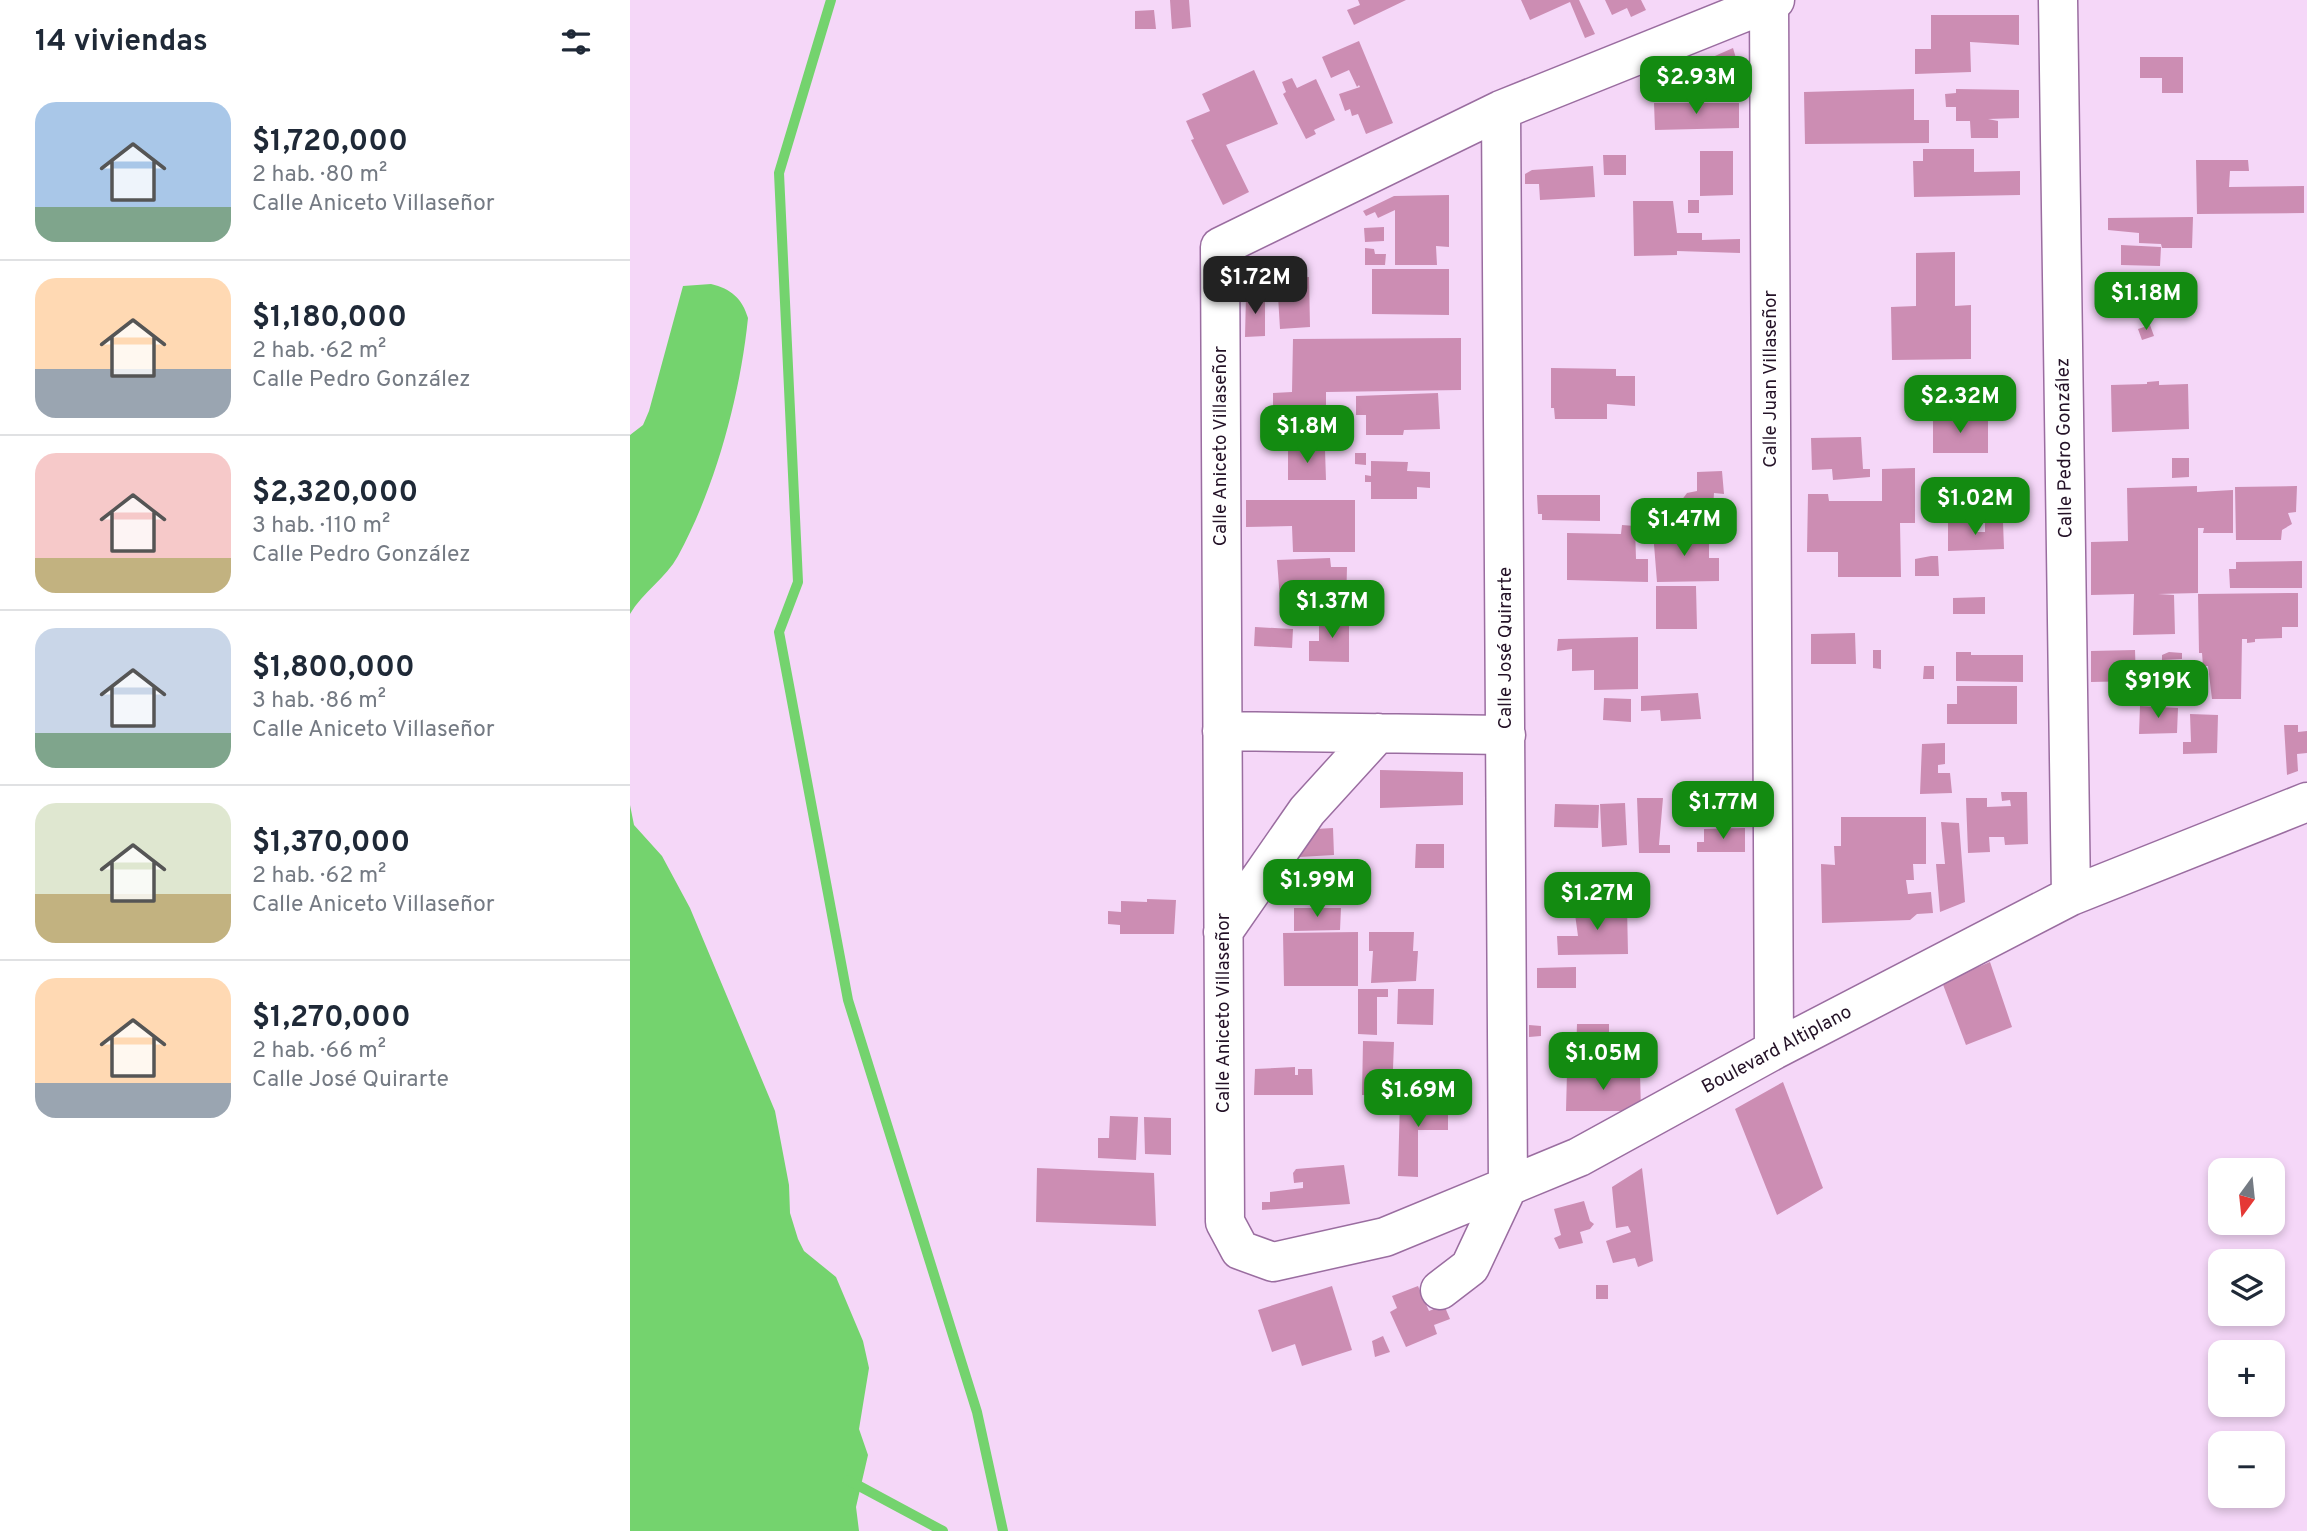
<!DOCTYPE html>
<html lang="es">
<meta charset="utf-8">
<style>
body{margin:0;font-family:Overpass,sans-serif;background:#f2f2f3;color:#1f2937;height:100vh;display:flex;flex-direction:column;font-size:26px;white-space:nowrap}
*{box-sizing:border-box;margin:0}
p{font-size:23px;color:#747a83}
.icon{flex:none;width:38px;height:38px;fill:none;stroke:currentColor;stroke-width:2;stroke-linecap:round;stroke-linejoin:round}
.map{position:relative;flex:1;overflow:hidden}
.side{display:flex;flex-direction:column;background:#fff;width:630px}
.side>*{flex:none}
.needle{width:46px;rotate:195deg}
.tools{position:absolute;left:1578px;top:1158px;display:grid;gap:14px}
.tools a{display:grid;place-items:center;width:77px;height:77px;border-radius:14px;background:#fff;box-shadow:0 4px 10px #0003;font-size:35px}
.price{position:absolute;translate:-50% -60px;padding:0 16px;border-radius:14px;background:#138b11;color:#fff;font-size:23px;line-height:46px;filter:drop-shadow(0 2px 4px #0008)}
.price::after{content:'';position:absolute;left:50%;top:42px;width:21px;height:16px;margin-left:-10px;background:inherit;clip-path:polygon(0 0,100% 0,50% 100%)}
.price.on{background:#222;color:#fff}
ul{padding:0;list-style:none}
li{display:flex;align-items:center;gap:21px;height:175px;padding:0 35px}
li+li{border-top:2px solid #e0e1e3}
li span{display:grid;place-items:center;flex:none;width:196px;height:140px;border-radius:21px;color:#555}
li>.icon{margin-inline-start:auto}
span .icon{width:84px;height:84px;fill:#fffc;stroke-width:1}
li b{font-size:30px}
h2{display:flex;justify-content:space-between;align-items:center;height:84px;padding:0 35px;font-size:30px}
main{display:flex;flex:1;min-height:0}
.map>svg:first-child{display:block}
.water{fill:#74d36e}
.lines{fill:none;stroke-linecap:round;stroke-linejoin:round}
.stream{stroke:#74d36e;stroke-width:10}
.building{fill:#cc8db3}
.minor-casing{stroke:#9a6da0;stroke-width:41}
.minor{stroke:#fff;stroke-width:38}
.labels{text-anchor:middle;dominant-baseline:central;stroke-width:5;stroke-linejoin:round;paint-order:stroke}
.street-label{font-size:19px;fill:#241227;stroke:#fff}
</style>
<main>
<section class="side">
<h2>14 viviendas<svg class="icon" aria-label="filters" viewBox="0 0 24 24"><path d="M4 7h16M4 17h16"/><circle cx="9" cy="7" r="2"/><circle cx="15" cy="17" r="2"/></svg></h2>
<ul>
<li><span style="background:linear-gradient(#a9c7e8 75%,#7fa58c 0)"><svg class="icon" aria-label="home" viewBox="0 0 24 24"><path d="M3 11l9-7 9 7M6 9v11h12V9"/></svg></span><div><b>$1,720,000</b><p>2 hab. · 80 m²</p><p>Calle Aniceto Villaseñor</p></div></li>
<li><span style="background:linear-gradient(#ffd9b3 65%,#9aa5b1 0)"><svg class="icon" aria-label="home" viewBox="0 0 24 24"><path d="M3 11l9-7 9 7M6 9v11h12V9"/></svg></span><div><b>$1,180,000</b><p>2 hab. · 62 m²</p><p>Calle Pedro González</p></div></li>
<li><span style="background:linear-gradient(#f6c9c9 75%,#c2b280 0)"><svg class="icon" aria-label="home" viewBox="0 0 24 24"><path d="M3 11l9-7 9 7M6 9v11h12V9"/></svg></span><div><b>$2,320,000</b><p>3 hab. · 110 m²</p><p>Calle Pedro González</p></div></li>
<li><span style="background:linear-gradient(#c9d6e8 75%,#7fa58c 0)"><svg class="icon" aria-label="home" viewBox="0 0 24 24"><path d="M3 11l9-7 9 7M6 9v11h12V9"/></svg></span><div><b>$1,800,000</b><p>3 hab. · 86 m²</p><p>Calle Aniceto Villaseñor</p></div></li>
<li><span style="background:linear-gradient(#dfe7d0 65%,#c2b280 0)"><svg class="icon" aria-label="home" viewBox="0 0 24 24"><path d="M3 11l9-7 9 7M6 9v11h12V9"/></svg></span><div><b>$1,370,000</b><p>2 hab. · 62 m²</p><p>Calle Aniceto Villaseñor</p></div></li>
<li><span style="background:linear-gradient(#ffd9b3 75%,#9aa5b1 0)"><svg class="icon" aria-label="home" viewBox="0 0 24 24"><path d="M3 11l9-7 9 7M6 9v11h12V9"/></svg></span><div><b>$1,270,000</b><p>2 hab. · 66 m²</p><p>Calle José Quirarte</p></div></li>
</ul>
</section>
<div class="map">
<svg width="1677" height="1531" viewBox="0 0 1677 1531">
<rect width="100%" height="100%" fill="#f5d7f8"/>
<path class="water" d="M81 284C101 289 112 298 118 318 110 396 86 486 48 556 36 578 13 592 0 614V435L13 425 19 411 53 286Z
M0 805 4 825 32 856 60 908 145 1111 159 1185 160 1213 168 1239 174 1251 206 1277 233 1341 239 1368 229 1429 238 1455 226 1507 229 1531H0Z"/>
<g class="lines">
<path class="stream" d="M201 0 149 173 168 582 149 632 218 1000 347 1412 373 1531
M218 1480 313 1531"/>
</g>
<path class="building" d="M540 0H559L561 27 542 29Z
M728 0H776L724 25 717 10 730 5Z
M891 0H949L965 34 955 38 940 2 900 20Z
M975 0H1011L1016 10 1001 17 997 8 982 15Z
M524 10 526 29H505V11Z
M1301 15H1389V45L1340 42 1341 72 1285 74V49H1301Z
M729 41 763 123 736 134 728 114 722 116 720 109 715 111 709 94 730 87 729 85 727 87 719 70 701 78 692 57Z
M1103 48 1108 65 1099 68 1097 64 1073 73 1069 63Z
M1510 57H1553V93H1532V78H1510Z
M624 70 648 124 596 145 619 192 593 205 561 140 564 139 556 121 580 111 572 94Z
M662 78 667 88 686 79 705 120 684 130 686 134 676 139 653 94 656 92 652 82Z
M1284 89V120H1299V143L1175 144 1174 92Z
M1326 89 1389 90V118L1358 119 1368 121V138H1341L1340 121H1326V107H1316L1315 94 1326 93Z
M1024 103H1109V128L1025 130Z
M1293 149H1344V172L1390 171V195L1284 197 1283 161H1293Z
M1070 151H1103V195L1070 196Z
M973 155H996V175H974Z
M1566 160H1618L1619 171H1600L1599 187 1674 186V213L1567 214Z
M963 166 965 197 910 200 909 184H895V174L902 170Z
M819 195V247L806 246 807 265H765V210L748 218 745 212 736 216 733 211 764 196Z
M1058 200H1069V213H1058Z
M1003 201H1043L1047 233H1072V240L1110 239V253L1047 251V255L1004 256Z
M1563 217 1562 248H1532L1531 244 1509 243V233L1478 230V218Z
M754 227V241L735 242 734 228Z
M1491 245 1531 247 1530 266 1491 265Z
M735 248 744 249 745 254H756L755 265H735Z
M1325 252V306L1341 305V359L1262 360 1261 307 1286 306V253Z
M742 269H819V315L742 314Z
M679 277 680 327 650 329 647 279Z
M616 295H635V336L615 337Z
M1520 325 1524 336 1512 340 1508 329Z
M831 338V390L696 392V426H643V393L662 392 663 339Z
M921 368 986 369V376H1005V406L977 404V419H925L924 408H921Z
M1529 381V385L1558 384 1559 429 1482 432 1481 385 1517 384V382Z
M808 393 810 429 774 430 773 435H736V415H726V396Z
M1303 418H1358V453H1303Z
M1231 437 1233 469H1240V477L1203 480 1202 469 1182 470 1181 438Z
M658 450H695L696 480H658Z
M725 453H736V465L725 464Z
M1542 458H1559V477L1542 478Z
M741 461 778 462 777 471 800 472V488L787 487V499H741V482H735V475L741 476Z
M1285 468V523H1270L1271 577H1208V552H1177L1178 494H1198L1199 501H1252V469Z
M1092 471 1094 494 1084 493 1083 508 1069 516 1068 525 1005 526 1004 503 1051 501 1057 493 1067 491V472Z
M1567 486V492L1603 490V533H1573L1574 528H1568V593L1528 594 1544 595 1545 634 1503 635 1504 594 1461 595V542L1498 541 1497 488Z
M1667 486 1666 512 1658 513 1662 524 1652 530 1651 540H1606L1605 487Z
M907 495H970V521L912 520V514H908Z
M616 500H725V552H663L662 526 616 527Z
M1355 521 1373 522 1374 549 1318 551V522H1345V532H1355Z
M992 525 1005 526 1006 559H1018V582L937 580V533L991 534Z
M1023 532 1079 533V558H1089V581L1027 582Z
M1301 556H1308L1309 576H1285V559Z
M700 558 701 567H717L716 606 664 607V599L650 600 647 560Z
M1672 561V588H1600L1599 569H1606V562Z
M1026 586H1066L1067 629H1026Z
M1668 593V627H1652V638L1625 639V642L1617 643V639H1612L1611 699H1582L1578 666H1573L1572 653H1569L1568 594Z
M1355 597V614H1323V598Z
M689 615H719V662L679 661V641H689Z
M625 627 663 629 662 648 624 646Z
M1225 633 1226 664H1181V634Z
M1008 637V689L964 690V670L942 671V649L927 651 928 639Z
M1243 650H1251V669L1243 668Z
M1505 650 1506 681 1461 682V651Z
M1326 652H1341V655H1393V682L1326 681Z
M1539 652 1552 653V659L1532 660V655Z
M1294 666H1304V679H1293Z
M1327 686H1387V724H1317V704H1327Z
M1068 693 1071 719 1031 721 1030 710 1011 711V696Z
M974 698 1001 699V722L973 720Z
M1510 706 1548 708 1547 733 1509 734Z
M1560 714 1588 715 1587 753 1553 754V742H1561Z
M1654 725H1668V732L1677 731V753L1667 754 1668 771 1657 775Z
M1315 743V764L1308 765V773H1320L1322 793 1290 794 1292 744Z
M750 770 833 772V805L750 808Z
M1371 792H1397L1398 844 1375 845 1374 837H1359L1360 852 1338 853 1336 798H1357V807L1381 806 1380 800 1372 801Z
M1007 798H1033L1029 845H1040V853H1009Z
M995 803 997 845 972 847 970 804Z
M925 804 969 805 968 828 924 827Z
M1211 817H1296V864H1283L1284 880H1276L1278 894 1301 892 1303 913 1287 914 1280 920 1192 923 1191 864 1205 865 1204 846H1211Z
M1311 822 1329 823 1335 902 1310 912 1306 864H1315Z
M703 828 704 855 652 858 651 831Z
M1115 828V852H1067V842H1074V829Z
M786 844H814V868H785Z
M716 861 717 870 705 871 704 862Z
M517 899 546 900 544 934H490V925L478 924V911L491 912V901L517 902Z
M997 906 998 954 928 955 927 936H948L944 907Z
M664 908H711L710 930 664 931Z
M728 932V986H654L653 933Z
M739 932H784L783 951H788L786 981 741 983 743 951H739Z
M1360 962 1382 1027 1336 1045 1312 982Z
M946 967V988H907V968Z
M728 989H758V997H747V1035L728 1034Z
M768 989H804L803 1025 767 1024Z
M947 1024H979V1070H946V1065L928 1064V1054H946Z
M899 1025 911 1026V1036L899 1037Z
M733 1041 764 1042 763 1069 785 1072 786 1069H793V1072H798V1096L732 1095Z
M665 1067V1075H668V1069H682L683 1095H624L625 1069Z
M937 1072 1010 1073 1011 1111H936Z
M1153 1082 1193 1188 1147 1215 1105 1109Z
M770 1098 818 1101V1130H788V1177L768 1176Z
M480 1116 508 1117 506 1160 468 1158V1138H479Z
M514 1117 541 1118V1155L515 1154Z
M714 1165 720 1204 632 1210V1202H640V1192L673 1188V1182L664 1183 663 1173 666 1169Z
M407 1168 524 1173 526 1226 406 1222Z
M1012 1168 1023 1261 1008 1267 1005 1258 983 1263 976 1241 1001 1232 998 1226 986 1228 982 1187Z
M954 1201 960 1221 964 1224 960 1229 950 1232 953 1243 929 1249 924 1238 931 1235 924 1209Z
M966 1285H978V1299H966Z
M702 1286 722 1350 672 1366 665 1344 642 1352 628 1310Z
M788 1286 799 1311 814 1305 820 1319 804 1325 807 1334 776 1347 760 1312 767 1308 762 1296Z
M753 1336 760 1352 745 1357 742 1341Z"/>
<g class="lines">
<g class="minor-casing">
<path id="minor" d="M1145 0 871 110 590 247 595 1222 610 1250 643 1262 755 1237 949 1157 1144 1050 1441 896 1677 802
M1428 0 1441 896
M1139 3 1144 1050
M592 731 876 735
M593 932 677 811 748 733
M810 1290 840 1267 878 1186 871 110"/>
</g>
<use href="#minor" class="minor"/>
</g>
<g class="labels">
<g class="street-label">
<text transform="translate(1141 379) rotate(-90)">Calle Juan Villaseñor</text>
<text transform="translate(591 446) rotate(-90)">Calle Aniceto Villaseñor</text>
<text transform="translate(1435 448) rotate(-91)">Calle Pedro González</text>
<text transform="translate(876 648) rotate(-90)">Calle José Quirarte</text>
<text transform="translate(594 1013) rotate(-90)">Calle Aniceto Villaseñor</text>
<text transform="translate(1147 1050) rotate(-28)">Boulevard Altiplano</text>
</g>
</g>
</svg>
<div class="tools">
<a><svg class="needle" viewBox="-14 -14 28 28"><path d="M0-13l5 13h-10z" fill="#e53935"/><path d="M0 13l5-13h-10z" fill="#747a83"/></svg></a>
<a><svg class="icon" aria-label="layers" viewBox="0 0 24 24"><path d="M12 4l9 5-9 5-9-5zM3 14l9 5 9-5"/></svg></a>
<a>+</a>
<a>−</a>
</div>
<b class="price" style="left:1066px;top:116px">$2.93M</b>
<b class="price on" style="left:625px;top:316px">$1.72M</b>
<b class="price" style="left:1516px;top:332px">$1.18M</b>
<b class="price" style="left:1330px;top:435px">$2.32M</b>
<b class="price" style="left:677px;top:465px">$1.8M</b>
<b class="price" style="left:1345px;top:537px">$1.02M</b>
<b class="price" style="left:1054px;top:558px">$1.47M</b>
<b class="price" style="left:702px;top:640px">$1.37M</b>
<b class="price" style="left:1528px;top:720px">$919K</b>
<b class="price" style="left:1093px;top:841px">$1.77M</b>
<b class="price" style="left:687px;top:919px">$1.99M</b>
<b class="price" style="left:967px;top:932px">$1.27M</b>
<b class="price" style="left:973px;top:1092px">$1.05M</b>
<b class="price" style="left:788px;top:1129px">$1.69M</b>
</div>
</main>
